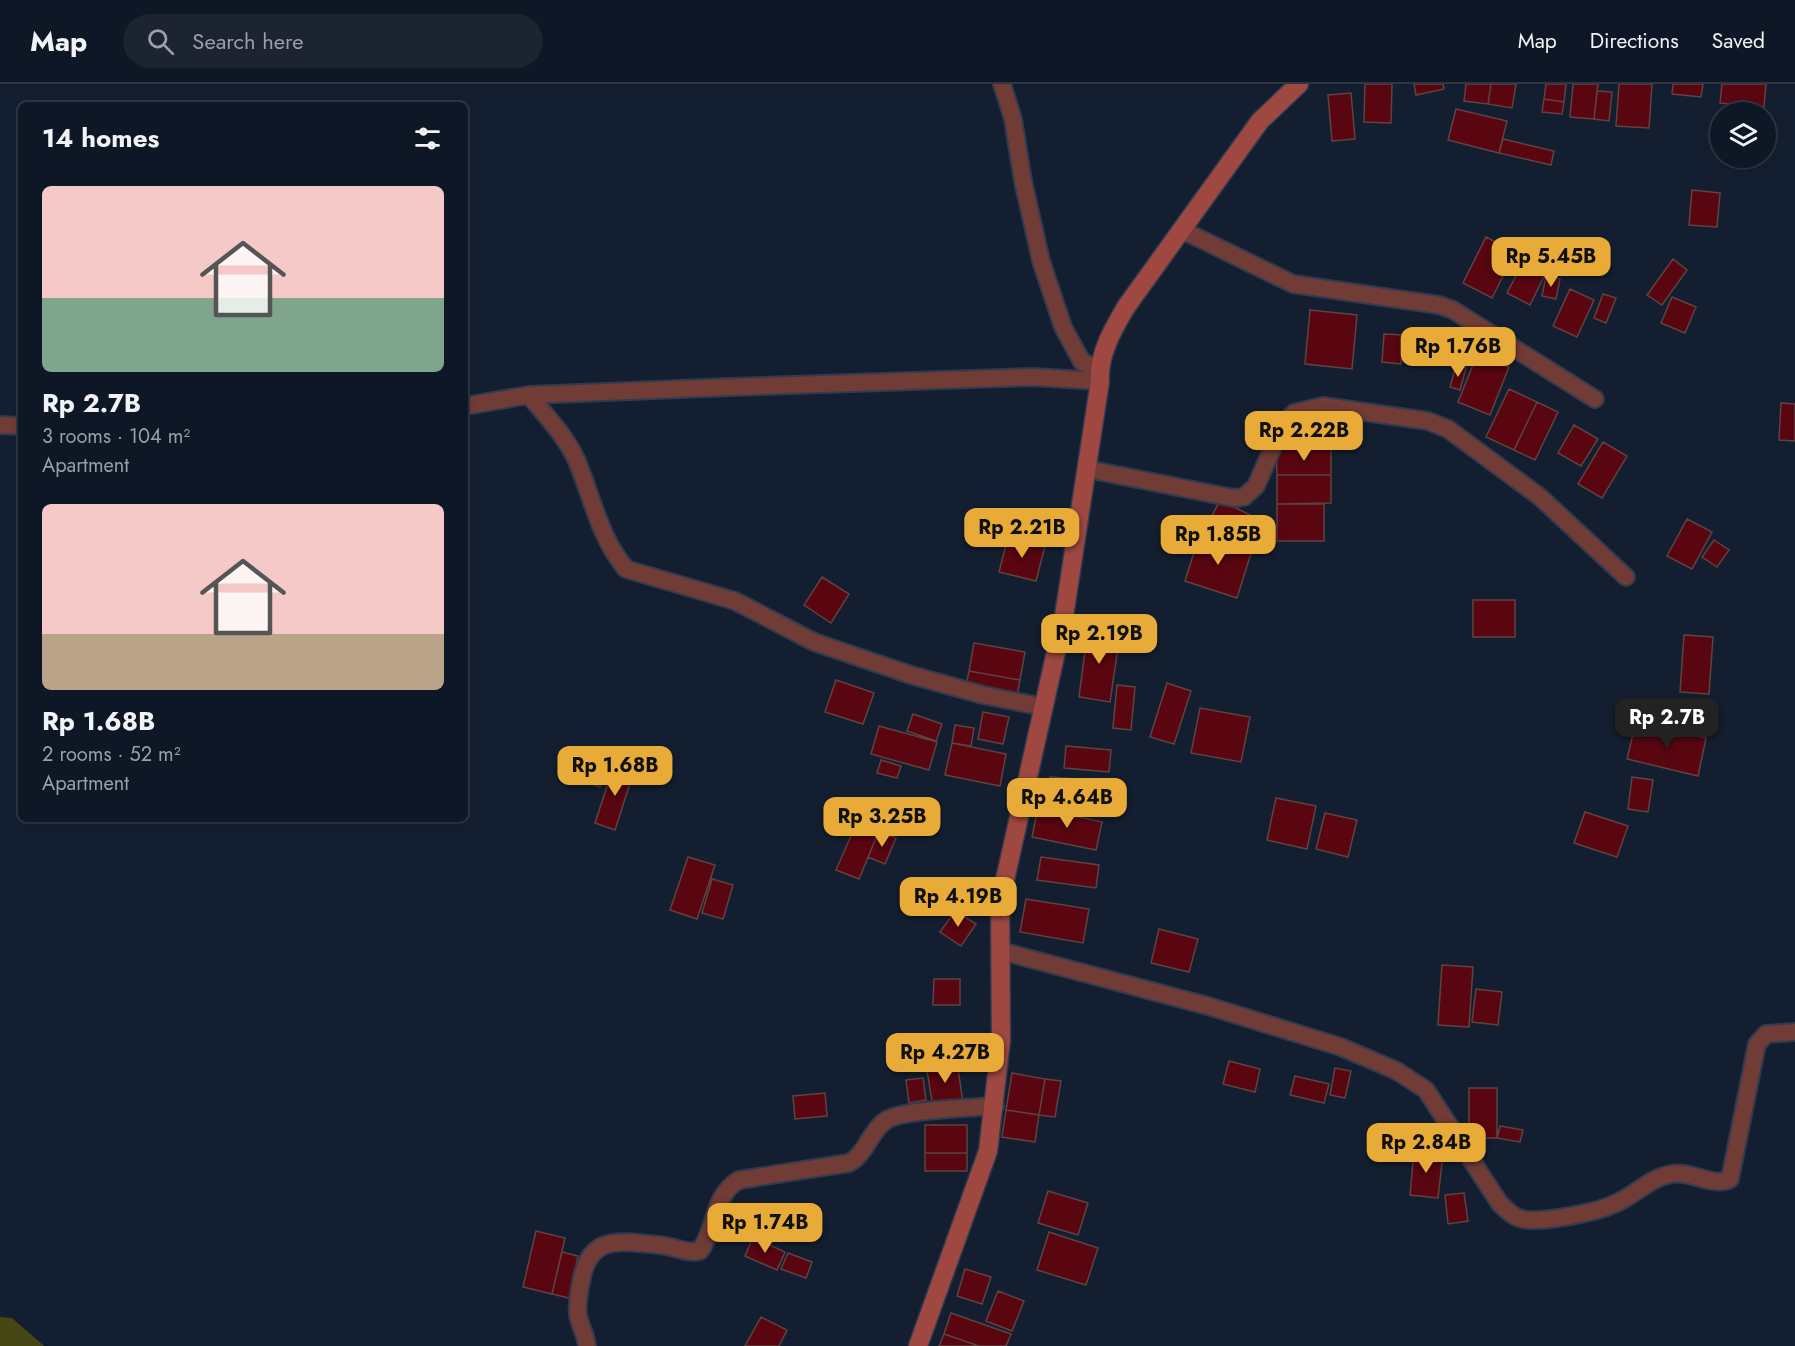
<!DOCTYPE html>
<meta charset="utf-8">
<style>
body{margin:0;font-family:Jost,sans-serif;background:#1c2432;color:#f1f3f6;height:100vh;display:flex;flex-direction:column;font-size:22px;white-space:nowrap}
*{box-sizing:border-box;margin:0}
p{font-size:20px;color:#9b9fa7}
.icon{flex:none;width:33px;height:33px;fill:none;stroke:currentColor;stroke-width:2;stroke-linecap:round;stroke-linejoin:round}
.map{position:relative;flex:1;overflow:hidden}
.panel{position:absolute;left:18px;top:18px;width:450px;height:720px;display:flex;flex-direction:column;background:#0e1725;border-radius:9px;box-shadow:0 3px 9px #0003,0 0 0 2px #2e3642}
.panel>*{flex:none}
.fabs{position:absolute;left:1710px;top:18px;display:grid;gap:12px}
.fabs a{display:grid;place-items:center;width:66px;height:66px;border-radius:50%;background:#0e1725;box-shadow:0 3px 9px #0003,0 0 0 2px #2e3642;font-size:30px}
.price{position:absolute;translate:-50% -51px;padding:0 14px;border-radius:12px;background:#e9ab38;color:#111;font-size:20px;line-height:39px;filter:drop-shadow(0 2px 3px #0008)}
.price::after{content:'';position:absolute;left:50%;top:36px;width:18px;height:14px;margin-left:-9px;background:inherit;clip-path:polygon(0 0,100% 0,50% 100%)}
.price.selected{background:#222;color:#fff}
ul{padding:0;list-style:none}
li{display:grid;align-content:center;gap:12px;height:318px;padding:0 24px}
li span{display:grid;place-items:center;height:186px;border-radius:9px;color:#555}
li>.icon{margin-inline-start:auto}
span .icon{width:108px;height:108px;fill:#fffc;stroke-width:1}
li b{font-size:26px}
h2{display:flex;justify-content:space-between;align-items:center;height:72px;padding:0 24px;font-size:26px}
header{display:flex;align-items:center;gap:36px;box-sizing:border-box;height:84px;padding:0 30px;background:#0e1725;border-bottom:2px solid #2e3642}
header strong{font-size:28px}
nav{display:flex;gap:33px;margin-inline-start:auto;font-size:21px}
.search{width:420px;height:54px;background:#1c2432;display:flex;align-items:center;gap:15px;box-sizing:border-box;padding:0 21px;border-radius:33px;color:#9b9fa7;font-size:22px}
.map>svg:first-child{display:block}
.green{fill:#464714}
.building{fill:#590611;stroke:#5e4341;stroke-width:1.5}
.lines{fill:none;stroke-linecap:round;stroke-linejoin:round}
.street-casing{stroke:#303c4d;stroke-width:20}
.secondary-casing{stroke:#303c4d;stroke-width:21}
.street{stroke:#713b36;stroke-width:16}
.secondary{stroke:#9f4842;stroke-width:18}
</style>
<header>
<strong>Map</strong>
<div class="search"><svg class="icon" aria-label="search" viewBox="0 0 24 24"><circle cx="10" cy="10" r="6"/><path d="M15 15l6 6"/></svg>Search here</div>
<nav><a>Map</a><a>Directions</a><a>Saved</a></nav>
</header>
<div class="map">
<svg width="1795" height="1262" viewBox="0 0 1795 1262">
<rect width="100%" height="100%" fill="#131f31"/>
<path class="green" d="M0 1233 12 1234 44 1262H0Z"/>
<path class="building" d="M1365 0H1392L1391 39 1364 38Z
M1414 0H1443L1444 5 1416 11Z
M1466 0H1491L1488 20 1464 17Z
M1491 0H1516L1512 24 1488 20Z
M1546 0H1566L1564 18 1544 15Z
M1573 0H1598L1594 35 1570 33Z
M1619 0H1652L1649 44 1616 42Z
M1673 0H1703L1701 13 1672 10Z
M1722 0H1766L1764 23 1720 19Z
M1597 7 1612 8 1609 37 1594 35Z
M1351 9 1355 55 1332 57 1328 11Z
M1544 15 1564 18 1562 30 1542 28Z
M1456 25 1507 37 1499 69 1448 56Z
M1503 55 1554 67 1551 81 1499 69Z
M1692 106 1720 109 1717 143 1689 141Z
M1486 153 1515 168 1492 214 1463 199Z
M1528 169 1550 180 1530 221 1507 209Z
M1673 175 1687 186 1662 221 1647 211Z
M1546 192 1560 195 1556 215 1542 212Z
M1570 205 1594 216 1577 253 1553 242Z
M1603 210 1616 214 1606 239 1594 234Z
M1672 213 1696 223 1685 249 1661 239Z
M1310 226 1357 231 1352 285 1305 280Z
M1384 250 1403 251 1401 280 1382 278Z
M1412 254 1425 256 1422 282 1410 280Z
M1477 271 1509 283 1490 331 1458 318Z
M1456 281 1466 284 1460 306 1450 303Z
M1509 305 1537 318 1514 366 1486 353Z
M1537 318 1558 328 1535 376 1514 366Z
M1781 319 1795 320V357L1779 356Z
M1574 341 1598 355 1581 382 1558 369Z
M1603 358 1627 372 1602 414 1578 400Z
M1331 364V391H1277L1276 365Z
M1277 391H1331V419L1277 420Z
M1220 416 1266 439 1253 465 1207 442Z
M1277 420H1324V457H1277Z
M1687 435 1712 448 1692 485 1667 472Z
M1200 449 1252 466 1237 514 1185 497Z
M1008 453 1045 462 1036 497 999 488Z
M1714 456 1729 466 1717 483 1702 473Z
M822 493 849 510 831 539 804 521Z
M1473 516H1515V553H1473Z
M1088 545 1120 550 1110 618 1079 613Z
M1684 551 1713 553 1709 610 1680 608Z
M974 559 1025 568 1020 596 969 587Z
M969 587 1020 596 1017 611 966 602Z
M836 596 874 609 863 640 825 628Z
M1167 599 1191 607 1174 660 1150 653Z
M1117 601 1135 603 1131 646 1113 644Z
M1200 624 1250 633 1241 678 1191 669Z
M983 628 1009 633 1003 660 978 655Z
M913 630 942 640 936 657 907 647Z
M1636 638 1706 654 1698 692 1627 675Z
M955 641 974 644 971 662 952 659Z
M879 642 937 658 929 686 871 670Z
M952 659 1006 670 1000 702 945 691Z
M1066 662 1111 666 1109 688 1064 684Z
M593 670 610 676 600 703 583 697Z
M881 676 901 682 897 694 877 689Z
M614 681 634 687 615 746 595 739Z
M1050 693 1091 696 1089 721 1048 719Z
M1632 693 1653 696 1648 728 1628 725Z
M1276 714 1316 722 1307 765 1267 756Z
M1038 724 1102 738 1096 766 1032 753Z
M1585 728 1628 742 1617 773 1574 759Z
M1325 729 1357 736 1348 773 1316 765Z
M857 738 879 747 859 795 836 786Z
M879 747 896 754 885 780 868 773Z
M688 773 715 781 697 835 670 826Z
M1041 773 1099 781 1096 804 1037 796Z
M712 795 733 801 723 835 702 829Z
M1026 815 1089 825 1083 859 1020 848Z
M955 827 976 840 961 862 940 848Z
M1159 845 1198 855 1189 888 1151 879Z
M1442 881 1473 883 1469 943 1438 941Z
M934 895H960V921H933Z
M1476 905 1502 908 1498 941 1472 938Z
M957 977 963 1019 933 1023 926 981Z
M1229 977 1260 985 1255 1008 1223 1000Z
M1335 984 1351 987 1345 1014 1330 1011Z
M1012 989 1045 995 1039 1031 1006 1026Z
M1295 992 1329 1000 1324 1019 1290 1011Z
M923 994 926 1016 909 1019 906 996Z
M1045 995 1061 997 1055 1033 1039 1031Z
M1469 1004H1497V1054H1469Z
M825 1009 827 1032 795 1035 793 1012Z
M1006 1026 1039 1031 1035 1058 1002 1053Z
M925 1041H967V1069H925Z
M1500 1042 1523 1046 1520 1058 1497 1054Z
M1414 1067 1443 1070 1438 1114 1410 1111Z
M925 1069H967V1087H925Z
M1048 1107 1088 1119 1078 1151 1038 1139Z
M1464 1109 1468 1137 1448 1140 1445 1111Z
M536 1147 565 1154 552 1210 523 1203Z
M1049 1148 1098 1164 1086 1201 1037 1186Z
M753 1153 785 1168 777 1186 745 1172Z
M562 1168 578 1172 569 1214 552 1210Z
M788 1169 812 1178 806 1194 781 1185Z
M965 1185 991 1193 982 1220 957 1212Z
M998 1207 1024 1217 1012 1247 986 1237Z
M951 1229 1011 1250 1006 1262H979L944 1250Z
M761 1233 787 1246 779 1262H745Z
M944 1250 979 1262H939Z"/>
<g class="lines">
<g class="street-casing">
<path id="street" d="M1002 0 1013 35 1023 97 1041 177 1063 243 1082 278 1099 285
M1182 146 1293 200 1439 221 1453 226 1595 315
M529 311C545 331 565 351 576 375 592 412 599 453 626 485L735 517 814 558 911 591 983 611 1044 623
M465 322 529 311 731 303 1033 293 1100 297
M0 341 21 342
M1087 385 1233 414 1244 413 1256 402 1283 340 1294 329 1323 322 1428 337 1448 345 1540 413 1626 493
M1001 867 1208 922 1341 963 1397 987 1426 1006 1500 1120C1506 1125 1512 1132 1519 1134 1536 1141 1597 1128 1614 1120 1635 1112 1649 1094 1671 1090 1690 1086 1714 1104 1730 1095L1757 960 1766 950 1795 948
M587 1262C586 1251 580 1242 578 1231 577 1221 579 1208 581 1198 589 1150 619 1157 659 1161 673 1162 687 1170 700 1167 717 1143 712 1112 739 1096L849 1079C866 1070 869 1049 885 1037 900 1025 972 1024 995 1022"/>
</g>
<g class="secondary-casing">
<path id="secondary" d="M918 1262 988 1067 1001 956 1000 818 1064 532 1100 297C1098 271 1113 245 1126 223L1260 37 1299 0"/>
</g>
<use href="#street" class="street"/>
<use href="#secondary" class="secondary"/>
</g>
</svg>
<div class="fabs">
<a><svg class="icon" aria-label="layers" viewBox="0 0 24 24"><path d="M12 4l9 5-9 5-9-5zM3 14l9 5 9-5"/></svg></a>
</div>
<b class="price" style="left:1551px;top:204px">Rp 5.45B</b>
<b class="price" style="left:1458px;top:294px">Rp 1.76B</b>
<b class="price" style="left:1304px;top:378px">Rp 2.22B</b>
<b class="price" style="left:1022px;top:475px">Rp 2.21B</b>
<b class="price" style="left:1218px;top:482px">Rp 1.85B</b>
<b class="price" style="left:1099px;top:581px">Rp 2.19B</b>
<b class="price selected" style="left:1667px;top:665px">Rp 2.7B</b>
<b class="price" style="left:615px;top:713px">Rp 1.68B</b>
<b class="price" style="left:1067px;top:745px">Rp 4.64B</b>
<b class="price" style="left:882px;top:764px">Rp 3.25B</b>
<b class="price" style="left:958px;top:844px">Rp 4.19B</b>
<b class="price" style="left:945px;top:1000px">Rp 4.27B</b>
<b class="price" style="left:1426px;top:1090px">Rp 2.84B</b>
<b class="price" style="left:765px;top:1170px">Rp 1.74B</b>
<section class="panel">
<h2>14 homes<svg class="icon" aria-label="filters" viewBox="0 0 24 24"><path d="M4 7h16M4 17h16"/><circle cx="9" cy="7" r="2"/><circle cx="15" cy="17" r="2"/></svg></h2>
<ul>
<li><span style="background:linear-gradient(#f6c9c9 60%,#7fa58c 0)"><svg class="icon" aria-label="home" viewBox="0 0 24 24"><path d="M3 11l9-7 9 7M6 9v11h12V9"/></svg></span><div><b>Rp 2.7B</b><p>3 rooms · 104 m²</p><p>Apartment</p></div></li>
<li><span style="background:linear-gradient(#f6c9c9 70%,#b9a48a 0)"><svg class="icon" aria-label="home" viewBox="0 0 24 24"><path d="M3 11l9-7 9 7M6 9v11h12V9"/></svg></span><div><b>Rp 1.68B</b><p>2 rooms · 52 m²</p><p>Apartment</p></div></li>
</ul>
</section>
</div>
